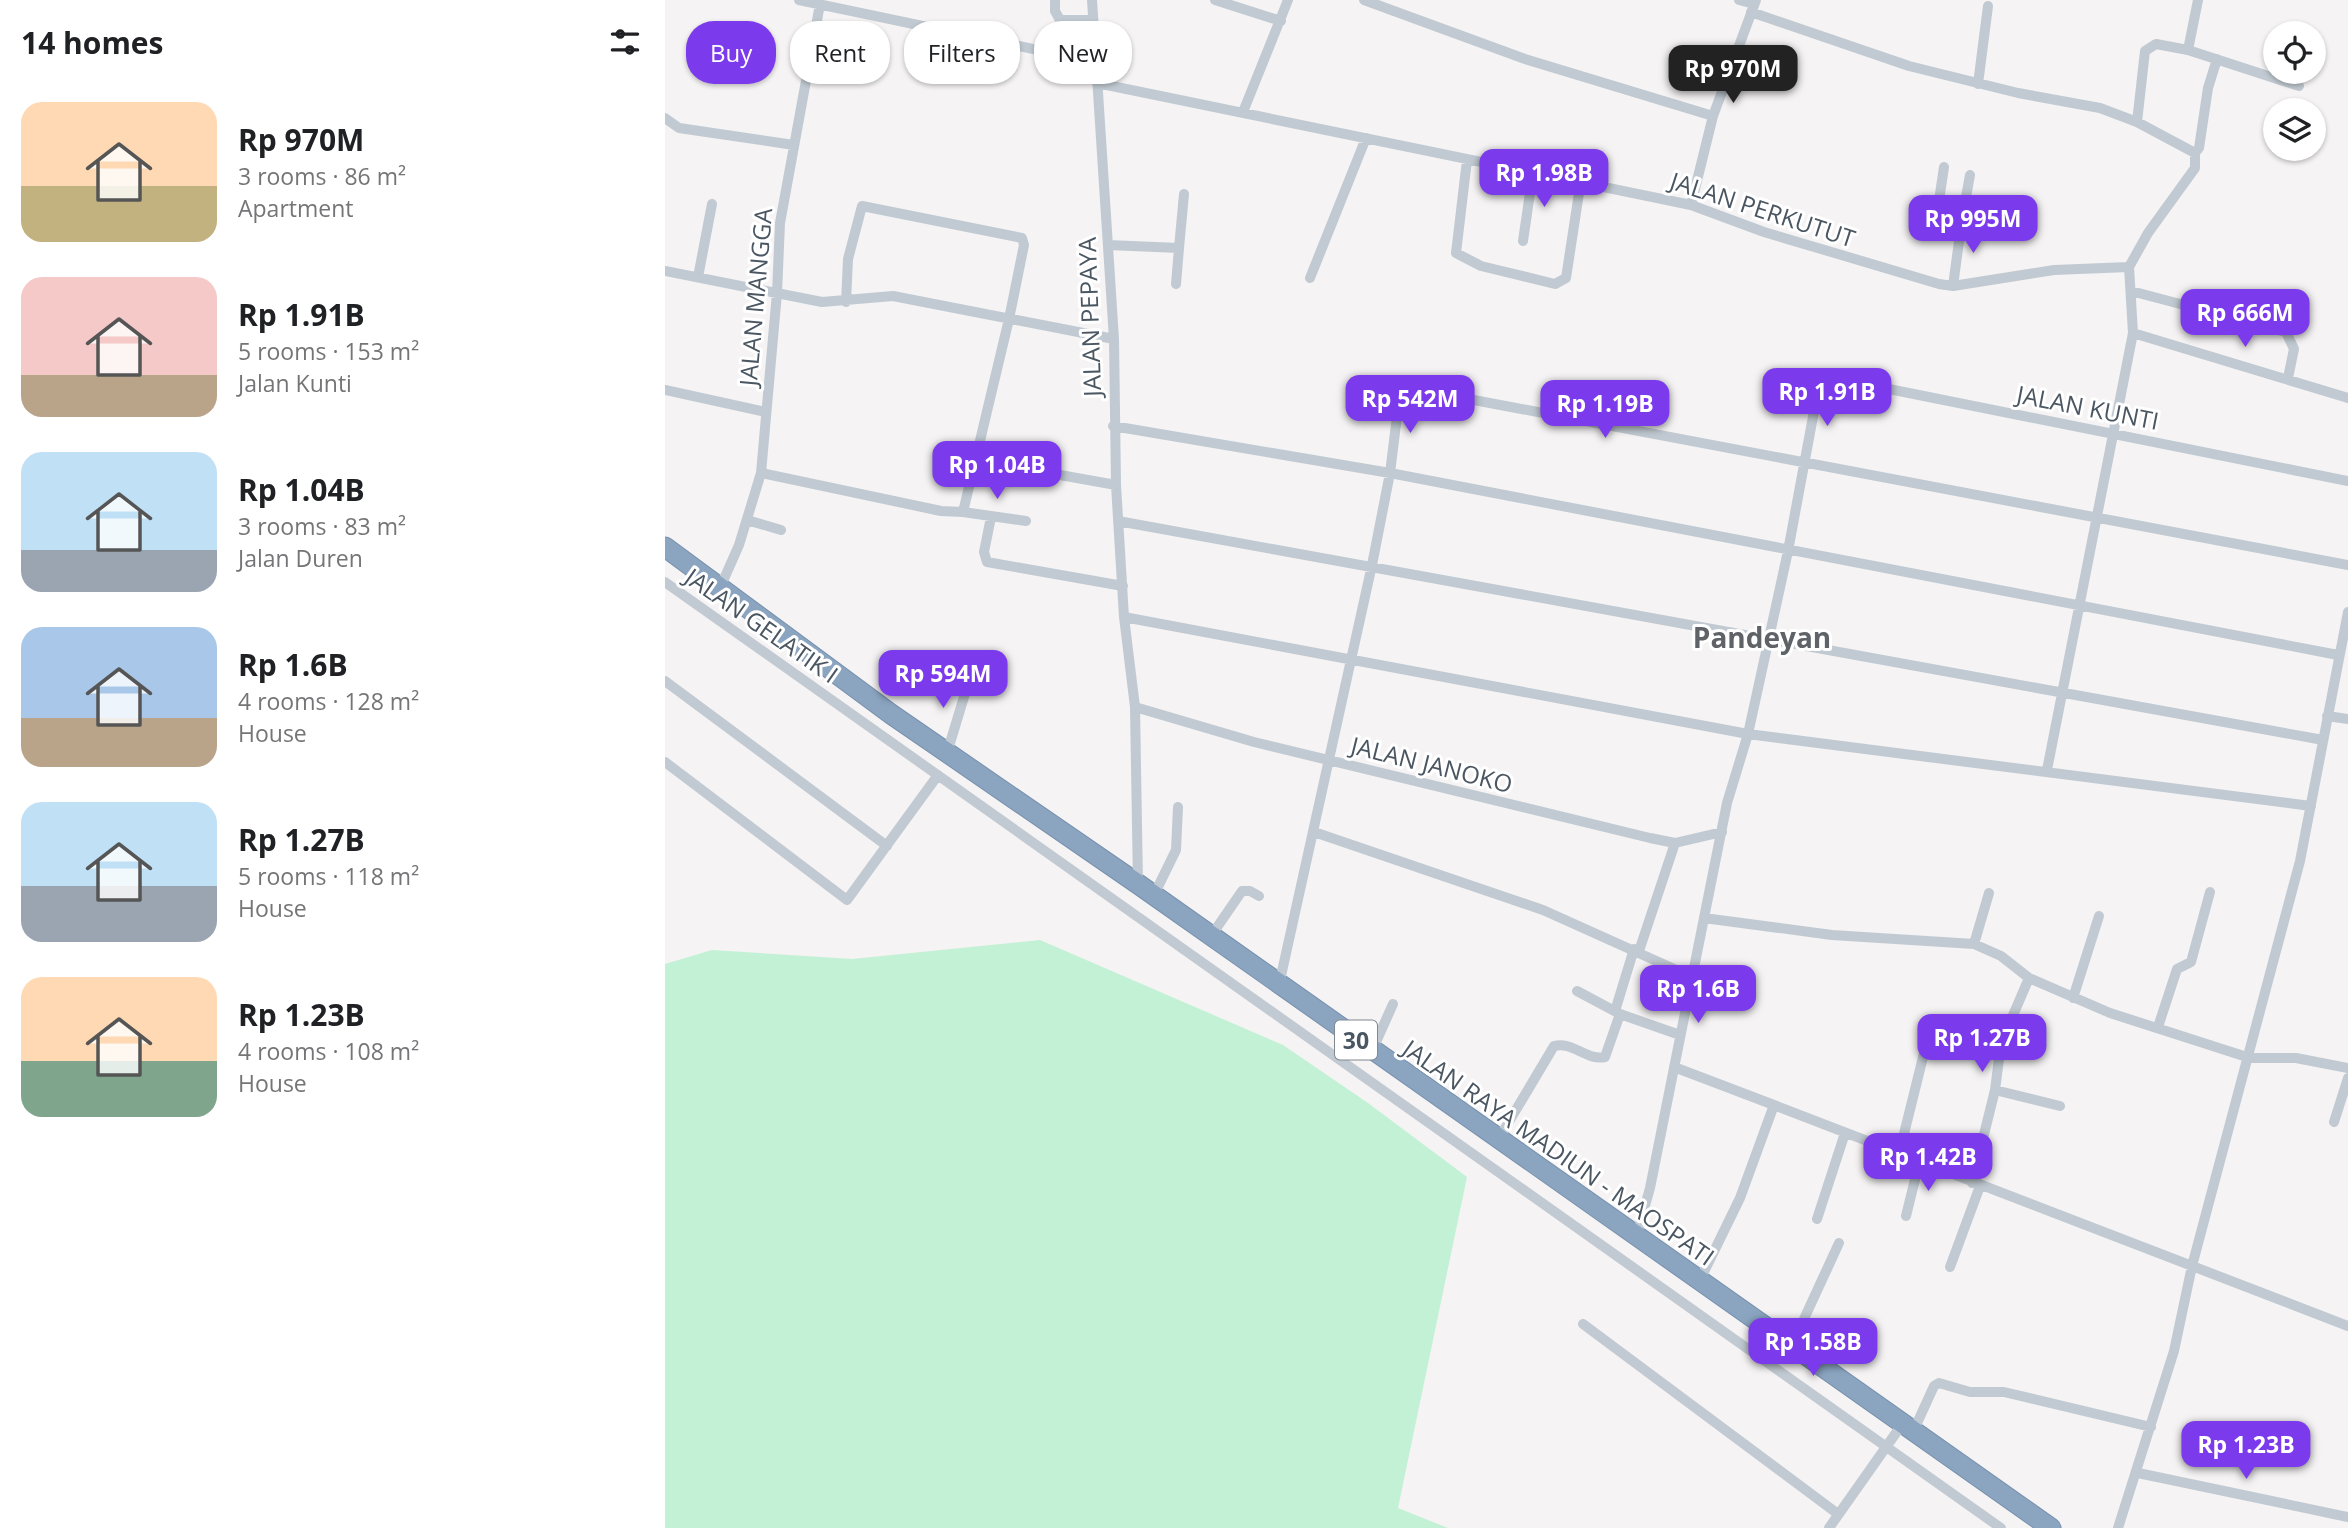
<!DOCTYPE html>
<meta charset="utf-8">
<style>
body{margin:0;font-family:"Open Sans",sans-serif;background:#f2f2f2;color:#202124;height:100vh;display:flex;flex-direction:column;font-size:26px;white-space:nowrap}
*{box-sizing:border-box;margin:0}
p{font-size:23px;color:#757577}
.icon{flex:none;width:38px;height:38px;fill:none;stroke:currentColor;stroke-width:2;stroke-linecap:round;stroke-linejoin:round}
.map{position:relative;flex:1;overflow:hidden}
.sheet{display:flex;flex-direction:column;background:#fff;width:665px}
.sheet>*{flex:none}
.guide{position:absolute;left:21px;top:21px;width:665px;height:63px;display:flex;gap:14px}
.tools{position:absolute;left:1598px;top:21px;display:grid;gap:14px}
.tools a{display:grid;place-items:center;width:63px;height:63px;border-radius:50%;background:#fff;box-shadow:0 2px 5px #0004;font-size:35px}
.price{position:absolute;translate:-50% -60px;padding:0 16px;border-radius:14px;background:#7c3aed;color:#fff;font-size:23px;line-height:46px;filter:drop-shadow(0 2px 4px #0008)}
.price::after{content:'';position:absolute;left:50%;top:42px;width:21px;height:16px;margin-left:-10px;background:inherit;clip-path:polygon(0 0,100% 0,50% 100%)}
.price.active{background:#222;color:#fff}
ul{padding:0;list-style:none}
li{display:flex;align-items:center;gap:21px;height:175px;padding:0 21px}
li span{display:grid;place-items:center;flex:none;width:196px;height:140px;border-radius:21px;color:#555}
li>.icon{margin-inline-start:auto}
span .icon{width:84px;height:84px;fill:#fffc;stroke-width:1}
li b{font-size:30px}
h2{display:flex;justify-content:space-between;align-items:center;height:84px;padding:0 21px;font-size:30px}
.chip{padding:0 24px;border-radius:28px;background:#fff;box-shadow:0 2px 5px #0004;font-size:24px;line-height:63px}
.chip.active{background:#7c3aed;color:#fff}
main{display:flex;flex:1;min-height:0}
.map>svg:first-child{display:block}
.green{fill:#c3f1d5}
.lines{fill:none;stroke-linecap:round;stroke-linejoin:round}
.highway-casing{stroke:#7690ad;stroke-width:21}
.street{stroke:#c1cad2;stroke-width:10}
.highway{stroke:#8ba5c1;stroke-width:19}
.labels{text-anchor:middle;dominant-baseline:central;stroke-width:6;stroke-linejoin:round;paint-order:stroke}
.shield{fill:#fff;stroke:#808990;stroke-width:2}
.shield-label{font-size:23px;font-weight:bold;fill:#4a5661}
.street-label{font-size:24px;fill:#4a5661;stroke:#fff}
.quarter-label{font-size:28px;font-weight:bold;fill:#5f6368;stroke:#fff}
</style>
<main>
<section class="sheet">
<h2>14 homes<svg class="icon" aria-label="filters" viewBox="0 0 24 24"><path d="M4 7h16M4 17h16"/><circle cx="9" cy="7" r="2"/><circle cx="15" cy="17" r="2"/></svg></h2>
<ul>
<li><span style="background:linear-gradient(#ffd9b3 60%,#c2b280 0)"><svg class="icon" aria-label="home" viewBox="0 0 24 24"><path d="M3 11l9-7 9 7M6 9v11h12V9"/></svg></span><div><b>Rp 970M</b><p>3 rooms · 86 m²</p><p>Apartment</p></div></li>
<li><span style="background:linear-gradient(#f6c9c9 70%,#b9a48a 0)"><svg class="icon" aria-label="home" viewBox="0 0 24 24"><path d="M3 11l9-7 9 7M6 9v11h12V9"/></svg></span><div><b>Rp 1.91B</b><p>5 rooms · 153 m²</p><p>Jalan Kunti</p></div></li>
<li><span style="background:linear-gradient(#bfe0f5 70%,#9aa5b1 0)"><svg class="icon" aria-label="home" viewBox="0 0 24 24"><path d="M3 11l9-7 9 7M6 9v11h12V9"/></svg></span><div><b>Rp 1.04B</b><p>3 rooms · 83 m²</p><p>Jalan Duren</p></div></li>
<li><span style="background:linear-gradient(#a9c7e8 65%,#b9a48a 0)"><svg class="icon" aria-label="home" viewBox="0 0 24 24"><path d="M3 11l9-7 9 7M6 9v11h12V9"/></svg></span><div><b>Rp 1.6B</b><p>4 rooms · 128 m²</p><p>House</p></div></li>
<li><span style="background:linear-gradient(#bfe0f5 60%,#9aa5b1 0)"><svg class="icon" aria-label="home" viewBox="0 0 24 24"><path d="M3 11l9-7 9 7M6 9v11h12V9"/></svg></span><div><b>Rp 1.27B</b><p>5 rooms · 118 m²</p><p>House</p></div></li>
<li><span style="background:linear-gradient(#ffd9b3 60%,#7fa58c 0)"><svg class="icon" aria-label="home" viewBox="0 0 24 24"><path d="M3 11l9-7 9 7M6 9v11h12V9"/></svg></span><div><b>Rp 1.23B</b><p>4 rooms · 108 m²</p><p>House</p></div></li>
</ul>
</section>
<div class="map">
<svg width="1683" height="1528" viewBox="0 0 1683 1528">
<rect width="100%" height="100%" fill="#f5f3f3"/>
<path class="green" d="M375 940 618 1045 703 1103 802 1177 733 1508 783 1528H0V964L47 950 187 959Z"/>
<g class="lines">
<g class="highway-casing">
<path id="highway" d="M0 547 226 714 473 884 1386 1528"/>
</g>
<path class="street" d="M134 0 430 62
M390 0V11L395 20H427
M427 0 449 339 451 485 459 617 470 707 473 884
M550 0 616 21
M699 0 860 59 1048 116
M1074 0 1089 4
M1086 12 1244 66 1353 93 1435 108 1472 122 1530 153V168L1483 233 1464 267 1468 333 1382 770
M1523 50 1533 0
M432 83 1026 205 1099 232 1274 284 1288 286 1389 270 1464 267
M1313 84 1323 6
M578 112 623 0
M0 118 14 128 129 145
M1472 122 1480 51 1491 44 1523 50 1634 86
M1530 153 1534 148 1543 88 1552 59
M802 160 791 253 816 266 890 284 901 278 916 180
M1279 167 1272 214 1297 219 1305 175
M1026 205 1048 116 1091 0
M858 241 868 172
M443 245 514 248 519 194
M0 271 157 302 228 296 449 339
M33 277 47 204
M645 278 701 138
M511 284 514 248
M1288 286 1297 219
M1466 291 1621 332 1629 349 1623 378
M1468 333 1683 398
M0 390 101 412
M448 426 725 473 1673 655
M311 460 451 485
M96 473 276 511 298 512 344 319 359 245 357 238 197 206 183 259 181 302
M298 512 361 521
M326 517 319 552 322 562 458 586
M82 520 116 530
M453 521 1658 740
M0 582 1336 1528
M55 588 74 545 96 473 112 293 115 223 155 4
M459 617 1083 734 1646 806
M0 681 222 846
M470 707 589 742 985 838 1010 843 1057 832
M1662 716 1683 719
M282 753 305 677
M0 762 182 900 273 775
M649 832 878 910 1027 977
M489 895 511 850 513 807
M1039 918 1167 935 1309 944 1336 956 1364 978 1445 1013 1585 1058H1631L1683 1068
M546 936 577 891H585L594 896
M1309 944 1324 893
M974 951 1010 843
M614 985 707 565 725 473 735 392 740 387 1683 565
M1408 998 1434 916
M950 1011 969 949
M955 1014 1015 1035
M1493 1027 1512 969 1526 962 1545 892
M707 1051 728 1004
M1009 1067 1109 1105
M1330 1090 1395 1106
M1669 1122 1683 1078
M833 1140 889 1046C908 1041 921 1061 940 1057L955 1014 912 991
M1234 1154 1261 1045
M1307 1183 1330 1090 1334 1059 1343 1027 1364 978
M1241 1216 1254 1163
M1152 1219 1180 1133
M971 1238 985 1188 1062 803 1083 734 1123 551 1155 379 1164 377 1683 481
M1285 1267 1315 1186
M1035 1280 1075 1198 1109 1105 1683 1326
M918 1324 1173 1514
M1127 1345 1174 1243
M1248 1432 1269 1386 1274 1383 1305 1392H1339L1486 1427
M1473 1473 1683 1517
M1164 1528 1238 1423
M1453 1528 1509 1351 1527 1266 1635 861 1683 612"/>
<use href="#highway" class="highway"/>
</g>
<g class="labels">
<rect class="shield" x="670" y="1020.5" width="42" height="39" rx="5"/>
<g class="shield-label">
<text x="691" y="1040">30</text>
</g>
<g class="street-label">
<text transform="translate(1098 209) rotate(18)">JALAN PERKUTUT</text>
<text transform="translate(90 297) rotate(-85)">JALAN MANGGA</text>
<text transform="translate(424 317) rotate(-92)">JALAN PEPAYA</text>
<text transform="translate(1423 407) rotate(11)">JALAN KUNTI</text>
<text transform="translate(97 625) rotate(35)">JALAN GELATIK I</text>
<text transform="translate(767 764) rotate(14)">JALAN JANOKO</text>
<text transform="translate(894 1152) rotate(35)">JALAN RAYA MADIUN - MAOSPATI</text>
</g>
<g class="quarter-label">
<text x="1097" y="637">Pandeyan</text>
</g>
</g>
</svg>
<div class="tools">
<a><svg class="icon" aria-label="locate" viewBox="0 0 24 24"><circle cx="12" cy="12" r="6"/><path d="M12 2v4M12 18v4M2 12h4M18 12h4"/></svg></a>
<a><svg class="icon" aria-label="layers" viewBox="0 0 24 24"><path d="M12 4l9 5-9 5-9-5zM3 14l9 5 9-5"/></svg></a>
</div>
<b class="price active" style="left:1068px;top:105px">Rp 970M</b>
<b class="price" style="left:879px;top:209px">Rp 1.98B</b>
<b class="price" style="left:1308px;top:255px">Rp 995M</b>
<b class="price" style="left:1580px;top:349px">Rp 666M</b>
<b class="price" style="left:1162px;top:428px">Rp 1.91B</b>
<b class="price" style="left:745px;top:435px">Rp 542M</b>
<b class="price" style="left:940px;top:440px">Rp 1.19B</b>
<b class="price" style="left:332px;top:501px">Rp 1.04B</b>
<b class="price" style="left:278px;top:710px">Rp 594M</b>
<b class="price" style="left:1033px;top:1025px">Rp 1.6B</b>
<b class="price" style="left:1317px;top:1074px">Rp 1.27B</b>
<b class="price" style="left:1263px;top:1193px">Rp 1.42B</b>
<b class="price" style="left:1148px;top:1378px">Rp 1.58B</b>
<b class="price" style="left:1581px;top:1481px">Rp 1.23B</b>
<div class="guide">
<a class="chip active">Buy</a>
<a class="chip">Rent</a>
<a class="chip">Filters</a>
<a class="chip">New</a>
</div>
</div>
</main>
